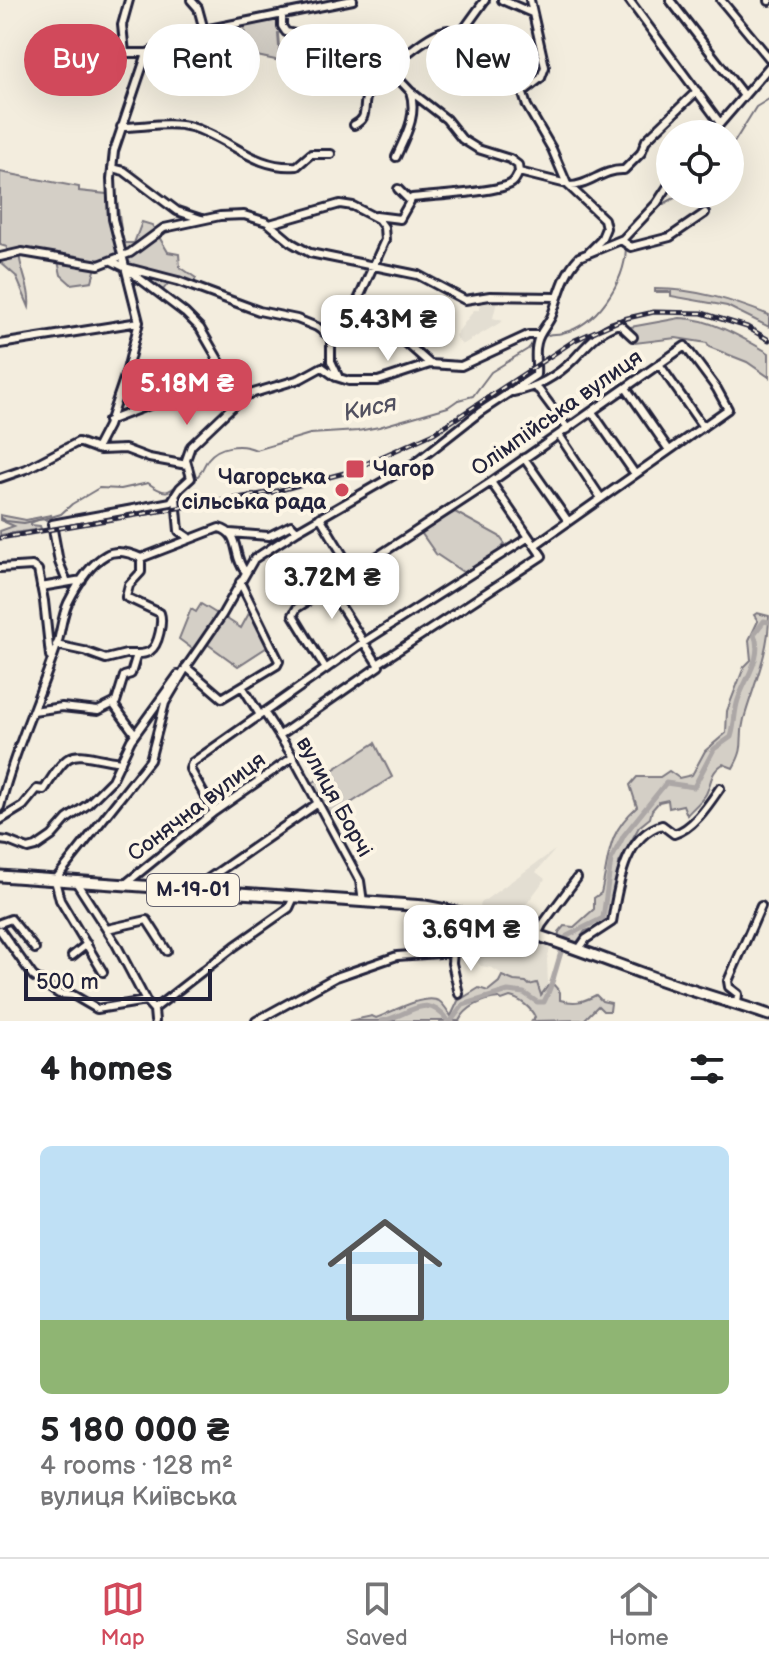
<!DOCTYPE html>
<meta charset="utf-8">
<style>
body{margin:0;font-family:"Balsamiq Sans",sans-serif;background:#f2f2f2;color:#202124;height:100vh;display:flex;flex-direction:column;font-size:30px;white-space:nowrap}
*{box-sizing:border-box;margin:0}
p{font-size:26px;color:#757577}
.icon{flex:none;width:44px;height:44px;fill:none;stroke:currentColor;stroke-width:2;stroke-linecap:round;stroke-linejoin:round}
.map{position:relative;height:1021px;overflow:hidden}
.panel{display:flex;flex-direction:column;background:#fff;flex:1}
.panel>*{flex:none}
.banner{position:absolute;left:24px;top:24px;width:722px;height:72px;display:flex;gap:16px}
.controls{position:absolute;left:656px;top:120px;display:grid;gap:16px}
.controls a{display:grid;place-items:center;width:88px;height:88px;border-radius:50%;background:#fff;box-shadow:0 8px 32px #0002;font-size:40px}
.scale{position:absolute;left:24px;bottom:20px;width:188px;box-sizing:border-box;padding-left:8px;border:4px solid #22223b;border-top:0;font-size:22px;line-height:28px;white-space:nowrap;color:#22223b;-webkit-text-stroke:6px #fcf5e5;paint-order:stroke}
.price{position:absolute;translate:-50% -68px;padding:0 18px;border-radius:16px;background:#fff;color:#222;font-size:26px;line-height:52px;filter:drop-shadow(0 2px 4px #0008)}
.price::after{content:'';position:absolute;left:50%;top:48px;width:24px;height:18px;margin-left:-12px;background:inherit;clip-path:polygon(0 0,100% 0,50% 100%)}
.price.active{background:#d1495b;color:#fff}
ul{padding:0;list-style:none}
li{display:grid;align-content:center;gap:16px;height:424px;padding:0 40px}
li span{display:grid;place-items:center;height:248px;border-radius:12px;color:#555}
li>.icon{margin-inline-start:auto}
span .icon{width:144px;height:144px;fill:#fffc;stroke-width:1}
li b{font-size:34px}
h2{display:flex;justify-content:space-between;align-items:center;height:96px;padding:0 40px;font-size:34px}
.chip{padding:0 28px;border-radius:36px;background:#fff;box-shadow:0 8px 32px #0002;font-size:28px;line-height:72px}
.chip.active{background:#d1495b;color:#fff}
.dock{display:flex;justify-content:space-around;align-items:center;height:112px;border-top:2px solid #e0e0e0;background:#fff;font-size:22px;color:#757577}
.dock a{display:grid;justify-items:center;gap:4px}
.dock .active{color:#d1495b}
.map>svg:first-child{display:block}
.built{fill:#e3ded2}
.green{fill:#d4cfc6;stroke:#7b7880;stroke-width:2}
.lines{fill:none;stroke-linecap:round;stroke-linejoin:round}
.stream{stroke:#75727b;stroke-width:2}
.river{stroke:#aca7a6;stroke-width:5}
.minor-casing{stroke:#22223b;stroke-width:12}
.major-casing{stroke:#22223b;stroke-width:15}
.minor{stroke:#fcf5e5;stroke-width:6}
.major{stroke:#fcf5e5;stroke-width:9}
.rail-casing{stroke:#22223b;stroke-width:5}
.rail{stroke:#fcf5e5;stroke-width:2;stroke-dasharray:6;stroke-linecap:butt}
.poi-dot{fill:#d1495b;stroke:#fcf5e5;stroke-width:3}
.labels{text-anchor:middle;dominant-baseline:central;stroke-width:8;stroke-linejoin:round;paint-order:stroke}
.shield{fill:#fcf5e5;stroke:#63616e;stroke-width:2}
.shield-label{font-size:20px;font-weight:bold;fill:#22223b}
.street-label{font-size:22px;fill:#22223b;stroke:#fcf5e5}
.poi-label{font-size:22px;font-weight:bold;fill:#22223b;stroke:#fcf5e5;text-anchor:start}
.water-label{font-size:24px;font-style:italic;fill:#525160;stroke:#fcf5e5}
</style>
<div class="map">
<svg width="769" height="1021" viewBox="0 0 769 1021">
<rect width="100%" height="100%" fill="#f3edde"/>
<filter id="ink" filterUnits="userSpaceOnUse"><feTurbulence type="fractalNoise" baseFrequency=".0125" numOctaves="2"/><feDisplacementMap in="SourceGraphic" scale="16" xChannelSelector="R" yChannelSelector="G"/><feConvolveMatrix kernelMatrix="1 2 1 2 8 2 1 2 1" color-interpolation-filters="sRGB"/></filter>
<g filter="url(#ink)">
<path class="built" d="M484 297H498L493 318 503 321 462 345 455 336 474 310H479Z
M555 850 536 872 545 879 508 929 550 949 547 959 548 986 544 994 541 995 538 988 514 981 492 968 481 966 465 947 450 956 413 954 417 931 409 929 412 909 448 914V917L476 924 481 903Z"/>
<path class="green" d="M280 15 282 32 278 33 280 61 257 56 230 41 232 37 245 38 244 23Z
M0 172 79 187V191L116 195 123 243H134L142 222 152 225 168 252 179 254 180 267 196 278 192 285 170 281 163 290 133 269 114 261 96 267 92 281 71 284 61 275 58 261 19 254C21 272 31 289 29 307L16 276 0 262 6 258 7 247 0 245Z
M655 289C697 289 731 300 769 315V327L727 306 671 296V292H655Z
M680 318C710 318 743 338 769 353V377L747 362 709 347 707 343 676 338 635 343 625 328Z
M455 512 499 536 505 544 495 556 466 574 436 554 420 531Z
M0 515 26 520 51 515 53 522C44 518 39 519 31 523V525L40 526 41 529 0 535V531L14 526 0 520Z
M201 604 219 615 194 650 179 639 191 609 196 612Z
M253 606 272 644 238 666 206 643 224 617 241 628Z
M757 613 769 616C769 653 754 684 744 719 738 741 747 744 733 768L723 764C710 772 712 782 706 794 701 802 693 808 687 815L683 805 669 808 668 800 659 802 652 810 650 818 639 827 619 863 611 917 604 925 585 931 575 945 558 938 559 932 564 926 574 927 594 909V898L601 893C610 856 606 834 637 807L630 785 637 777H660L669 771 679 778 692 775 705 751 726 733 727 711 744 667 751 660 749 640 758 621 754 615Z
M375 743 392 777 327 818 309 785Z
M502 976 514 981 526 982 529 985 537 983 541 995 548 986 554 985 560 992V1000C575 1004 583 1002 596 995L602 1001 611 1003 610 1011H603L598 1006 584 1020 532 1021 535 1017C531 1008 520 999 510 997L502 1000 499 998C483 999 466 1007 459 1021H349L372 1016 376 1018C390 1013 425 993 439 1001 444 1004 448 1012 451 1016L458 1001 479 988 488 991 499 982Z"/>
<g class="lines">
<path class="stream" d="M730 149 756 107 769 99
M656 208 682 194
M543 337C550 333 555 335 562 333 596 326 625 282 626 248
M0 518 6 521 24 523 51 517 61 514 72 504 99 488 121 489 148 483C170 499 170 490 187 476H198C202 471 204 465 208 459 219 445 241 443 256 450L310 434 358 431 379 427 448 407 458 400 473 396 491 372 528 349 537 339"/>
<path class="river" d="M382 1021C410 1015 426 991 448 1021
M451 1021 463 1005 508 991 524 993 537 1002H544C555 982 557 958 567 936L603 918 611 860 624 835 666 783 694 787 714 749 731 737C735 725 734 712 738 700 745 678 764 657 754 634L764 621 769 622"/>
<g class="minor-casing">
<path id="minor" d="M191 0 198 8 204 30
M502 0 532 13
M629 0 720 123
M670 0 744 96
M721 0 769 58
M769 0V1
M282 14V26L286 32 343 44 390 70 410 91 446 119 462 139 478 149 510 159 518 165 519 172 567 184 604 219 606 228 601 240 589 252
M459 36 485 0
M125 53 122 25 129 0
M64 67 114 53H147L204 30 353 0
M523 92 541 78 545 67 530 0
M354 125C368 118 363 111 366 98 371 81 429 31 448 30L515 71 527 106 552 149 567 184
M121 127C144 127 169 121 191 127 229 137 254 170 297 166L311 154H331
M711 134 769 67
M396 157C406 135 418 115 410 91
M112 168 124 171 177 211 201 219
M569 186C590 186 602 169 624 170L641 153 646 140 697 91
M398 189 409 200
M376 216 400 219 412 198C430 196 501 192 512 183 516 180 517 176 519 172
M270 224 340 204 353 206 378 219 384 227 385 240 358 300 430 364
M621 240 631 247 670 237 705 213
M0 257 22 252 99 265 130 253 164 228 220 216 244 215 267 222 292 243 310 253 418 275 465 300 490 296 556 297
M112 261 124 267 178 281 259 311 297 319 317 327 331 337V361L338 376
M127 269 185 313 200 328 240 397
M0 344 139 322
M659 364 703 427
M534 387 539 390 568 429
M626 388 669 450
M513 392C536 388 557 376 574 359 588 344 599 330 619 324L633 337
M592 412 635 474
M108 421 215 380 217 377 216 360
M559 435 601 498
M96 449 108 426 127 370 139 322 113 219 111 179 114 151 147 53
M524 458 568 521
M0 478 26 469 78 442 100 450 125 449 149 458 187 465
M176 498 179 531 188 537
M320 517 353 572
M230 533 269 536 291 525 297 531
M0 568 32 566 38 570 44 601 50 656
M67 582 59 562 52 524 171 502 180 488 191 478 186 460 191 446 235 404 240 397 300 379 322 367 336 377 349 381H378L430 364 461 366 528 335H539
M41 587 82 580
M329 588 491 482 685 346 717 389 728 409 535 545
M56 645 84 651 106 659 126 654H137
M379 663 542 556 491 482
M186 667 222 698 277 665 279 661 240 582
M242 686 260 715
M114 705 135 734
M33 711 62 707 98 711 116 702 124 676 131 674 137 654C142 654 146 654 150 651 159 645 163 621 160 613L126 597 129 585 141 572V558
M264 712 293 757 360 881 363 902
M280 735 379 666 329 588 297 608 293 615 326 669
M0 807C14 751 39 699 57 645 61 631 62 616 68 603 76 587 90 564 106 555 117 549 130 553 141 558L219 528C241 533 232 557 245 571
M214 812 190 769 192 763 364 642 529 537
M0 820 23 806 37 789 44 790C73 743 71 755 121 762
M0 840 8 841 28 849 36 847 52 836 67 819 87 805 112 780 131 740 178 675
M76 882 116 944 146 1001
M124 885 214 812 293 757
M198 890 208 879 318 803
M0 923 11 919 35 949
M107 929 147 920 167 951
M0 930 33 976 59 994 73 995 97 1009 146 1001 154 1010 155 1021
M537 935 542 925 577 878
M579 949 586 939 612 922C618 889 623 836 662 825L674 834C693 829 709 804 720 788
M453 952 452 963 459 994
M72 956 87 944
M103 972 60 900 55 880 150 760 165 703 187 666 222 615 254 559 297 531 415 463 480 412 536 375C537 364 534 354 537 343 539 332 548 325 552 315 560 293 563 274 579 257L623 239 657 203 670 183
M737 1004 738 994 729 987 728 981 761 906
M154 1009 235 946 289 908 294 897
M256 1021 336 977 397 956 453 952 484 930 490 921"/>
</g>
<g class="major-casing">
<path id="major" d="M0 876 425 906C502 919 573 948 647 975 687 990 728 1001 769 1015"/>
</g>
<use href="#minor" class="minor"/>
<use href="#major" class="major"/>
<g class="rail-casing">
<path id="rail" d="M0 538 273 492 348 472 434 433 575 340 623 319 654 312 702 313 747 327 769 340"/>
</g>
<use href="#rail" class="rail"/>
</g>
</g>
<g class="poi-dot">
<rect x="345" y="459" width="20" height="20" rx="4"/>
<circle cx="342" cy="490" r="8"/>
</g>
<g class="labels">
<rect class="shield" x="147" y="874" width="92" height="32" rx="6"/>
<g class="shield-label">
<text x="193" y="890">М-19-01</text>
</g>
<g class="street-label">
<text transform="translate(557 413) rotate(-35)">Олімпійська вулиця</text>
<text transform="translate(334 797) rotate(61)">вулиця Борчі</text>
<text transform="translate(197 807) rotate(-37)">Сонячна вулиця</text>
</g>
<g class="poi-label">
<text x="373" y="469">Чагор</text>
<text x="326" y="477" text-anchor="end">Чагорська<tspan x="326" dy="25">сільська рада</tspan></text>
</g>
<g class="water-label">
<text transform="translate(370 408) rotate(-12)">Кися</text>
</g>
</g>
</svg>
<div class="controls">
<a><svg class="icon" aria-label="locate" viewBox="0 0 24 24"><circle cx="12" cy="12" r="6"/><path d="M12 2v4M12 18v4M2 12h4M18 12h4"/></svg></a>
</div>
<div class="scale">500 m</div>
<b class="price" style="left:388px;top:363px">5.43M ₴</b>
<b class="price active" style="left:187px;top:427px">5.18M ₴</b>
<b class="price" style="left:332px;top:621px">3.72M ₴</b>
<b class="price" style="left:471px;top:973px">3.69M ₴</b>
<div class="banner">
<a class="chip active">Buy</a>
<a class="chip">Rent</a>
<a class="chip">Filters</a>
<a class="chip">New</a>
</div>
</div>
<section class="panel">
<h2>4 homes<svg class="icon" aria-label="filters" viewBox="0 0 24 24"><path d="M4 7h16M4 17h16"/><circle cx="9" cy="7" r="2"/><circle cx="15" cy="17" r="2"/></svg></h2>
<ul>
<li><span style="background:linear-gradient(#bfe0f5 70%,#8fb573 0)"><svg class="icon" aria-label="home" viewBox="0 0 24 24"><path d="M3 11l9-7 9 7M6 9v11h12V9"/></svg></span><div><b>5 180 000 ₴</b><p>4 rooms · 128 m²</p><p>вулиця Київська</p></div></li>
</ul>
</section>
<nav class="dock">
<a class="active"><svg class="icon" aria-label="map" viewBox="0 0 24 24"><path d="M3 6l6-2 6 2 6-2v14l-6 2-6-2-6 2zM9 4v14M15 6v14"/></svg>Map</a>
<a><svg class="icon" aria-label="saved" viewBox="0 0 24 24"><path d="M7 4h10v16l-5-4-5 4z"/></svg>Saved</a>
<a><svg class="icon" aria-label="home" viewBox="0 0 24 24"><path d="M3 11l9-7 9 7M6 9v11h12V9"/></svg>Home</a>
</nav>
